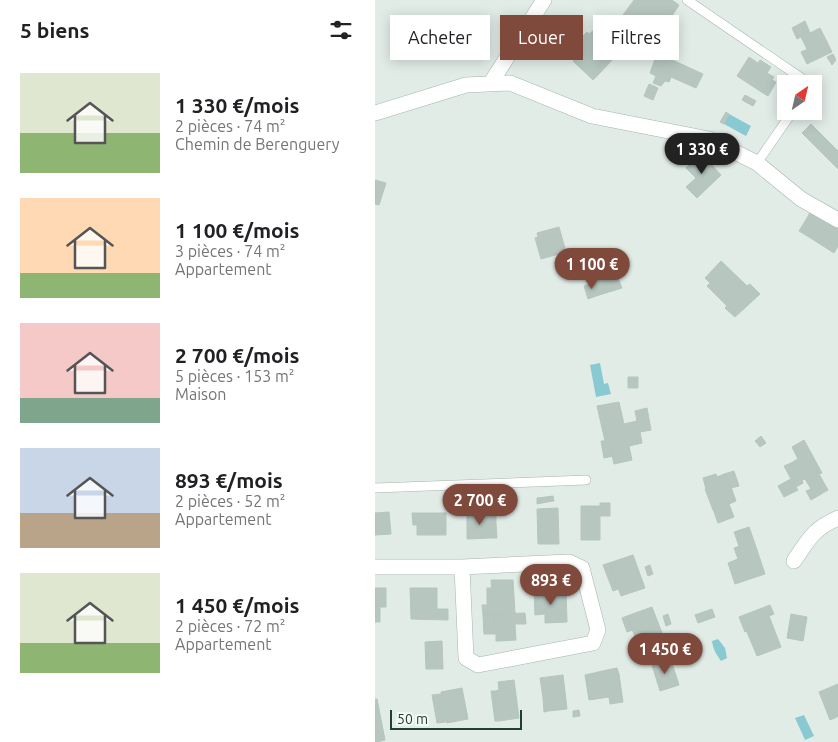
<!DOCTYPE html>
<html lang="fr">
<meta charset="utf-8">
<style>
body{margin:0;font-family:Ubuntu,sans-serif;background:#f6f6f6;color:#202124;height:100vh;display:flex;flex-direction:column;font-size:19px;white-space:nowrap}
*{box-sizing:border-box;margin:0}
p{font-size:16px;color:#757577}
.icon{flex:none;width:28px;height:28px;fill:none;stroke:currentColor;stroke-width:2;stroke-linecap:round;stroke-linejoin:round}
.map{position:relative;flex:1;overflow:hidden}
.sheet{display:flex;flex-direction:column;background:#fff;width:375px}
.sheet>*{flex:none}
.banner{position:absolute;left:15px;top:15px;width:372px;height:45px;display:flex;gap:10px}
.needle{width:32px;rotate:34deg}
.tools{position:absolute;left:402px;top:75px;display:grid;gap:10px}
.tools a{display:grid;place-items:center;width:45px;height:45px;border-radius:0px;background:#fff;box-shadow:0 2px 12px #0003;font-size:25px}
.scale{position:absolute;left:15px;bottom:12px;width:132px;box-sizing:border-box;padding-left:5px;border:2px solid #223e35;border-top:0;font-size:14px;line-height:18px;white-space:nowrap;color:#223e35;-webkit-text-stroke:4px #f2f9f5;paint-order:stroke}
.price{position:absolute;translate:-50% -42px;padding:0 11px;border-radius:18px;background:#7f493b;color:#fff;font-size:16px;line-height:32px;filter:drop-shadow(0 1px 2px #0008)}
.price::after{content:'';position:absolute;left:50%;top:30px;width:15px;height:11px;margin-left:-8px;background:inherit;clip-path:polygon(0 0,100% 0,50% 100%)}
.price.on{background:#222;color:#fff}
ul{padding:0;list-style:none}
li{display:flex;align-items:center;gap:15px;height:125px;padding:0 20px}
li span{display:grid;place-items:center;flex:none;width:140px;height:100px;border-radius:0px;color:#555}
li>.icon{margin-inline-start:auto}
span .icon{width:60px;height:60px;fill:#fffc;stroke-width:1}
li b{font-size:21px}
h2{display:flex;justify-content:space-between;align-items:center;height:60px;padding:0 20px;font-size:21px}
.chip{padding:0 18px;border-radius:0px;background:#fff;box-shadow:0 2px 12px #0003;font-size:18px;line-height:45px}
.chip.on{background:#7f493b;color:#fff}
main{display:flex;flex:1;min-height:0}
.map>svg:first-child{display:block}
.water{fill:#89c9d2}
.building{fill:#b7c7c0;stroke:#b4c6be}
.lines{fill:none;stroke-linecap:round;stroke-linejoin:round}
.service-casing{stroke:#a5b4ae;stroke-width:10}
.minor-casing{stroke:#a5b4ae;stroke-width:16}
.service{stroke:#fff;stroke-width:9}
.minor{stroke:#fff;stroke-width:15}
</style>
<main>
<section class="sheet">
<h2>5 biens<svg class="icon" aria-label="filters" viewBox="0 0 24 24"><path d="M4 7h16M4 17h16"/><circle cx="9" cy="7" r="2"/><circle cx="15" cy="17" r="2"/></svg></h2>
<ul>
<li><span style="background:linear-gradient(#dfe7d0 60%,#8fb573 0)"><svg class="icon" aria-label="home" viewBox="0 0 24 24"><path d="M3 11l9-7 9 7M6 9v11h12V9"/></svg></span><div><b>1 330 €/mois</b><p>2 pièces · 74 m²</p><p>Chemin de Berenguery</p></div></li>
<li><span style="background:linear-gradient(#ffd9b3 75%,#8fb573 0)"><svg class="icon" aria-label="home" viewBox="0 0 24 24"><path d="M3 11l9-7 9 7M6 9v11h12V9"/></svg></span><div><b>1 100 €/mois</b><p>3 pièces · 74 m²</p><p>Appartement</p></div></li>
<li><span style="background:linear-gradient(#f6c9c9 75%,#7fa58c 0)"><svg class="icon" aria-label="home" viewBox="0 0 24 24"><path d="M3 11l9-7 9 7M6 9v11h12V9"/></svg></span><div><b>2 700 €/mois</b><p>5 pièces · 153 m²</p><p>Maison</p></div></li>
<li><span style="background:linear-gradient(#c9d6e8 65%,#b9a48a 0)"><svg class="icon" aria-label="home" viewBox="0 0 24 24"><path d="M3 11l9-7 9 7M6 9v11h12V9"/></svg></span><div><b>893 €/mois</b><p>2 pièces · 52 m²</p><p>Appartement</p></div></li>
<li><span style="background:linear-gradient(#dfe7d0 70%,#8fb573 0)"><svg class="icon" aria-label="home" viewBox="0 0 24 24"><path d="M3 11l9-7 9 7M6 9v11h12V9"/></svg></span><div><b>1 450 €/mois</b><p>2 pièces · 72 m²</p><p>Appartement</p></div></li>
</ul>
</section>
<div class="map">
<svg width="463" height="742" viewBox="0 0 463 742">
<rect width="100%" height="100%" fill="#e2ece7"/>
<path class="water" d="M354 114 376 126 371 136 349 124Z
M225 363 229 384 233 383 236 394 221 397 215 365Z
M343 639 350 648 352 658 346 661C341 654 338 649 337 641Z
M429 715 439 736 430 740 420 718Z"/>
<path class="building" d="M259 0H297L304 5 291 25 282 18 272 32 248 15Z
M105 19 108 54 86 55 85 44 76 45 74 21Z
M430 21 435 33 445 28 457 52 438 61 426 37 422 39 417 28Z
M219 30 226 37 222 42 235 54 218 72 195 50 212 32 214 34Z
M85 44 86 55 76 56V45Z
M433 49 438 61 432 64 426 52Z
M283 51 292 55 291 57 328 74 321 88 296 77 294 82 290 81 286 86 278 83 281 76 275 73Z
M235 54 239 58 222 76 218 72Z
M458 54 461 60 457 65 452 57Z
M202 56 222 76 218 80 198 61Z
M374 57 383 63 385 60 396 67 392 73 399 77 388 93 362 76Z
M397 80 401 82 393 96 388 93Z
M274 84 283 88 278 100 269 96Z
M370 95 381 101 378 106 367 100Z
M351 112 354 114 349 124 345 122Z
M436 124 463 151V169L427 133Z
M326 153 346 175 322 198 311 187 321 178 311 168Z
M0 180 11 183 4 205 0 204Z
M436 211 463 228V246L459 253 434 237 440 229 429 223Z
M429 223 440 229 434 237 424 231Z
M184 227 191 252 166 259 160 238 163 237 162 233Z
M232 251 247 288 224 295 220 282 216 284 212 270 221 267 217 256Z
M346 261 372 286 375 284 385 294 360 317 350 308 352 306 332 286 335 283 330 278Z
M220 282 224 295 213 299 209 286Z
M253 377H263V388H253Z
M244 402 249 424 262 421 260 411 272 408 276 430 265 432 267 443 254 446 257 460 239 464 231 427 227 428 222 406Z
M231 427 238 456 229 458 226 441H230L227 428Z
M386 436 391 443 385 447 380 441Z
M429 440 447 473 444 474 453 490 436 500 431 491 436 489 430 479 427 480 428 483 421 487 423 490 409 497 403 486 423 475 416 463 423 459 417 447Z
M416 463 423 475 416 479 409 466Z
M359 471 364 486 356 488 349 474Z
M341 474 342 477 349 474 352 481H354L361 501 354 504 359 517 343 523 338 509 345 507 338 486 331 489 328 478Z
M338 486 345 507 338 510 330 489Z
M178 496 179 501 172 502 171 497Z
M171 497 172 502 162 504V498Z
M225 503H235V516H225V540H206V506H225Z
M183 508 184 544H163L162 509Z
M116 510H121V523H115L116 538 92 539V516L116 515Z
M14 512 16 534 0 535V513Z
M37 513H71V535H42V525H38Z
M115 523H121L122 538H116Z
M374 527 379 541 364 546 359 532Z
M379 541 390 574 360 584 353 563 363 559 359 548Z
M258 555 270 588 246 596 234 563Z
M234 563 243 589 238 591 228 565Z
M275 565 278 574 273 576 270 567Z
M116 580H138L140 613 108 615 107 605H112V597H117Z
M0 588H11V607H5V622H0Z
M35 588H62V609H73V620L36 619Z
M112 588H116L117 597H112Z
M159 589H170L171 592 191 591 192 622 170 623V614L160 615Z
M395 605 399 614 394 616 406 647 382 656 372 632 375 630 369 615Z
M277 607 287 633 262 642 252 616Z
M337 609 340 617 323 623 320 615Z
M150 613 151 624H140L141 640 125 641 124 628H121L120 614Z
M120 614 121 634H109L108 615Z
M293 614 296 624 291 626 288 616Z
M416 614 432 617 428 641 412 638Z
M369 615 375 630 370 632 364 617Z
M252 616 258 630 252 632 247 618Z
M121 628H124L125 641H121Z
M67 641 68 669H51L50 642Z
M296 660 304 685 285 691 277 665Z
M242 668 244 674 233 676 232 670Z
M232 670 233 676 244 674 248 702 235 704 234 697 214 700 210 675Z
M188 675 192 709 173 711 171 698H168L165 678Z
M139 680 144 718 124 721 120 691 124 690 123 682Z
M463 684V716L462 717 455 699 448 702 444 692Z
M87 688 93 719 72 723 66 692Z
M116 691H120L124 721H120Z
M66 694 71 722 62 723 57 695Z
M168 698H171L173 711 169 712Z
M0 699H2L10 740 2 742H0Z
M455 699 462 717 455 720 448 702Z
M204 710 205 716 198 717V711Z"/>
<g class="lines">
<g class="service-casing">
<path id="service" d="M312 0 435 84
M382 163 418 111
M0 488 211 480"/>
</g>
<g class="minor-casing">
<path id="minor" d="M115 84 169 0
M0 113 91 85 135 83 217 116 334 139 382 163 426 199 463 220
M419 561C434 539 438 529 463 518
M0 567H87L194 562 207 568 223 630 218 643 103 665 91 658 87 567"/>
</g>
<use href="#service" class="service"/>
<use href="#minor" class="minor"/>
</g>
</svg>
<div class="tools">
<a><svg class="needle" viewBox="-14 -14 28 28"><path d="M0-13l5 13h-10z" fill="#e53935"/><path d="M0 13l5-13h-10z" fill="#757577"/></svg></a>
</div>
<div class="scale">50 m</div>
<b class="price on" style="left:327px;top:175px">1 330 €</b>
<b class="price" style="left:217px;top:290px">1 100 €</b>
<b class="price" style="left:105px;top:526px">2 700 €</b>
<b class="price" style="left:176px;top:606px">893 €</b>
<b class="price" style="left:290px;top:675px">1 450 €</b>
<div class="banner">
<a class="chip">Acheter</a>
<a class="chip on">Louer</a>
<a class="chip">Filtres</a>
</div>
</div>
</main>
